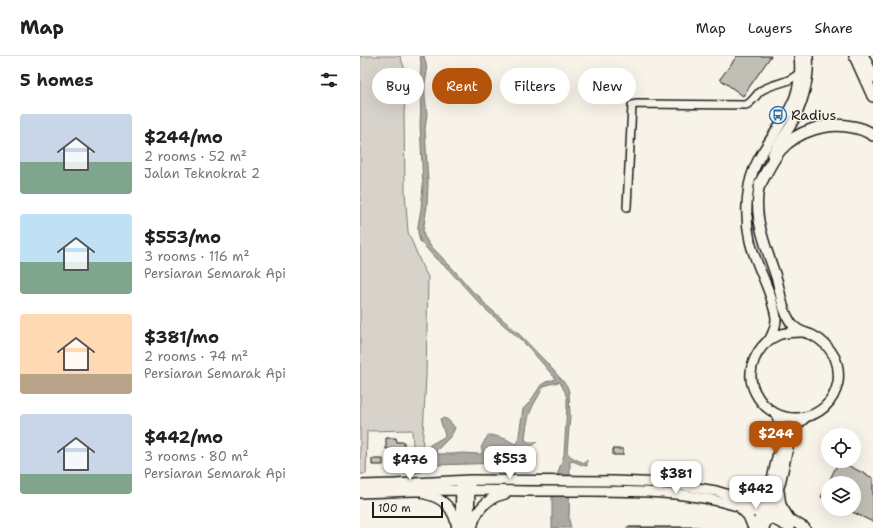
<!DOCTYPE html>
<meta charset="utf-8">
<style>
body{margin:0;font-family:"Shantell Sans",sans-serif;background:#f6f6f6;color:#202124;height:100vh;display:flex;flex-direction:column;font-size:15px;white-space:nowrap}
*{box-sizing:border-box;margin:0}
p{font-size:13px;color:#757577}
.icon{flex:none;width:22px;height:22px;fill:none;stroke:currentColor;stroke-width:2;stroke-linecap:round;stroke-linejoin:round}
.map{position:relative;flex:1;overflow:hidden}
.drawer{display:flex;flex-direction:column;background:#fff;width:360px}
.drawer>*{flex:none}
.hud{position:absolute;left:12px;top:12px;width:380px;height:36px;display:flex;gap:8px}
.controls{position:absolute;left:461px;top:372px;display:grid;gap:8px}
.controls a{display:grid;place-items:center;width:40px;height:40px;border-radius:50%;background:#fff;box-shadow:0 4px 16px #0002;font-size:20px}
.scale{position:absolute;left:12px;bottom:10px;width:71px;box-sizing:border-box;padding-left:4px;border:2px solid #1c1c1c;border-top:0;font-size:11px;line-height:14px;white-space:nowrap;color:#1c1c1c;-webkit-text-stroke:3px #f7f3e8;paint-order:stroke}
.price{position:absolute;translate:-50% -34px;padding:0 9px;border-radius:8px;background:#fff;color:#222;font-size:13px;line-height:26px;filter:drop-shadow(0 1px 2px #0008)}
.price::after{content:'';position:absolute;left:50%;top:24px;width:12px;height:9px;margin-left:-6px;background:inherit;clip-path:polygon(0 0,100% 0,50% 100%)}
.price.selected{background:#b45309;color:#fff}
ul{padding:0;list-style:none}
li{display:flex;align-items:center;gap:12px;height:100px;padding:0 20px}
li span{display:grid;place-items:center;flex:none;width:112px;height:80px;border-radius:4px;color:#555}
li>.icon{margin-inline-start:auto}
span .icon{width:48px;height:48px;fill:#fffc;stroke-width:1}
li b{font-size:17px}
h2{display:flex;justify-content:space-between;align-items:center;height:48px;padding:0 20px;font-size:17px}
.pill{padding:0 14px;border-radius:18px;background:#fff;box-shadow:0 4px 16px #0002;font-size:14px;line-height:36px}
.pill.selected{background:#b45309;color:#fff}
header{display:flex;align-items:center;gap:24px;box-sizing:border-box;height:56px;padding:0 20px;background:#fff;border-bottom:1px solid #e0e0e0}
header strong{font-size:19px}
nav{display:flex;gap:22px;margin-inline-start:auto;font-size:14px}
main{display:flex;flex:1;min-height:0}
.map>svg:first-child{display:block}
.green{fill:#d7d3cb;stroke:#7a7874}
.water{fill:#aca9a2;stroke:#72716c}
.building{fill:#c0beb5;stroke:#1c1c1c}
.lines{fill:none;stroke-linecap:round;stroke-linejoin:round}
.minor-casing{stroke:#1c1c1c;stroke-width:10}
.major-casing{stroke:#1c1c1c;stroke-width:12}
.highway-casing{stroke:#1c1c1c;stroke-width:14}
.minor{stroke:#f7f3e8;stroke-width:7}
.major{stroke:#f7f3e8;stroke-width:9}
.highway{stroke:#f7f3e8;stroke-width:11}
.labels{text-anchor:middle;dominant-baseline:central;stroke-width:3;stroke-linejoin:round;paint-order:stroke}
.poi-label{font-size:14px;fill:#1c1c1c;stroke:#f7f3e8;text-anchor:start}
</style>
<header>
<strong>Map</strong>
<nav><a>Map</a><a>Layers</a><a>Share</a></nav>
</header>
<main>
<section class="drawer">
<h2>5 homes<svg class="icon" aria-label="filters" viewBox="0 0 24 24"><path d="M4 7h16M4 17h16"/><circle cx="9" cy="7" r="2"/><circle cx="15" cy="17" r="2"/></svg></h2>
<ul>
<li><span style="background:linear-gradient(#c9d6e8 60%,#7fa58c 0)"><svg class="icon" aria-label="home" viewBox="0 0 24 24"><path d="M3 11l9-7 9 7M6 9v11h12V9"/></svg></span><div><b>$244/mo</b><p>2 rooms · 52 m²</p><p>Jalan Teknokrat 2</p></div></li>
<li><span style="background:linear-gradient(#bfe0f5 60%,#7fa58c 0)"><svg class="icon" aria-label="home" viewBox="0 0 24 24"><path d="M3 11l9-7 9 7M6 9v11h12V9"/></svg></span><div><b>$553/mo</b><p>3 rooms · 116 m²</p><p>Persiaran Semarak Api</p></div></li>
<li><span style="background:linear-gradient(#ffd9b3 75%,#b9a48a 0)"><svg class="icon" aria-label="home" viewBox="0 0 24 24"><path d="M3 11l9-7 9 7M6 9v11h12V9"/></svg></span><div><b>$381/mo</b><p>2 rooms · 74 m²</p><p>Persiaran Semarak Api</p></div></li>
<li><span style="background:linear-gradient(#c9d6e8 75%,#7fa58c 0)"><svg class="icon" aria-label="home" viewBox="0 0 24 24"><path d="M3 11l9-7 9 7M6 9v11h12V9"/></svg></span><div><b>$442/mo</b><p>3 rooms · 80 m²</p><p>Persiaran Semarak Api</p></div></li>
</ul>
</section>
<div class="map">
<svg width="513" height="472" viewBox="0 0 513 472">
<rect width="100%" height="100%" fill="#f7f3e8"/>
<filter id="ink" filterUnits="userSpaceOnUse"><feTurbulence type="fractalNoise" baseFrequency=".025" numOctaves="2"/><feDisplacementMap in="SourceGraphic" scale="8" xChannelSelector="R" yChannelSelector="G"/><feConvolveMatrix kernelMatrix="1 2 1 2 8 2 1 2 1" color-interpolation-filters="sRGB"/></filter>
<g filter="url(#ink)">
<path class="green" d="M0 0H40L44 11 46 28 44 57 45 135 48 176 62 210 68 221 66 320 61 416 55 417 52 374 7 375 6 418H0Z"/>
<path class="water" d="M60 0H64L66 8 67 16 65 27V41L67 57 65 74 68 127 67 150 63 175 64 180 69 188 94 214 113 236 119 240 125 248 157 276 186 306 207 330 209 336 210 360 207 396C209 401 219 405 225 407L227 404V410C221 410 216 405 210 405L209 464 211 472H192V437L194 428 204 399 207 350V342L205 336 200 326C196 327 191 327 187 329 182 331 181 336 178 341 169 355 167 365 165 382L166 385 169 386H177C174 390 170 390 166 393 164 395 163 398 161 401 156 406 149 406 143 407L74 409 72 407 69 391 70 389 84 381 85 379 80 363C87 360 91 367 95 372L91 380 76 395 77 398H93L102 397 119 398H122V394L121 392 125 384 129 379C133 379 143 382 146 383 150 385 152 387 156 388L158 386 163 353 170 346 181 329 186 326 196 323 170 293 159 282 125 253 87 212 76 203 60 185 58 177V170L61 153 63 130 60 66C62 52 59 39 60 25 60 16 62 9 60 0Z"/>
<path class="building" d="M377 0H411L383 40 360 23Z
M26 382H36L37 386H44V393H26Z
M253 393H263V399H253Z
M12 403H23V409H12Z
M479 405 513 422V466L486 453H494V427H468V445L461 441Z
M267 471H340V472H267Z"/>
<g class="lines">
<g class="minor-casing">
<path id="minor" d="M267 151 272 49 277 48 386 49C393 46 396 38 402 34 414 27 430 27 439 17"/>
</g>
<g class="major-casing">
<path id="major" d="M412 99C417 89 424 80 430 71 442 51 450 23 448 0
M402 122C389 156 407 192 417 224 421 239 422 254 431 267 437 275 444 276 452 279 462 284 470 292 475 302 478 309 479 318 478 326 470 369 414 375 395 336 384 315 397 288 418 279 426 276 434 276 442 276
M410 283C413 277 416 270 416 263 416 257 413 251 412 245 406 225 395 206 390 185 387 171 386 152 388 137 391 102 418 78 432 48 439 34 441 15 439 0
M0 429 35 428 110 424 254 425 306 427 356 435 386 444 419 457 445 472
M419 435 421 449 429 462
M0 437C34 436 69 434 103 434 130 434 157 435 184 435 268 436 354 429 430 472
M65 438C84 442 94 453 97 472
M379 438C393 441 401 437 409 426
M380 452 388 460 393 472
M100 471 101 428
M109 471 110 429
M112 472C116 453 127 442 145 438
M396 472 413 419 422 379V374L416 358
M404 472 420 428 431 378 436 370 446 361"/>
</g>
<g class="highway-casing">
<path id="highway" d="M495 0 513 40
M503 0 513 21
M400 128C406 117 412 104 420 94 437 75 468 65 493 71 500 72 507 75 513 79"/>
</g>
<use href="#minor" class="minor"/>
<use href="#major" class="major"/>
<use href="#highway" class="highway"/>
</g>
</g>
<defs>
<g id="bus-ring" transform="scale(0.9)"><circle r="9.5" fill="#f7f3e8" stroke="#1f6fb2" stroke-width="1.5"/><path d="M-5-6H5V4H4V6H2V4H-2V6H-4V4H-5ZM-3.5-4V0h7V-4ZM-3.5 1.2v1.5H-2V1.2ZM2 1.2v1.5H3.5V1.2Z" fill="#1f6fb2"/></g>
</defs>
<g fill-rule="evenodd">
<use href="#bus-ring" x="418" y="59"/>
</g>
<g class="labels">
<g class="poi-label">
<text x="431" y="59">Radius</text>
</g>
</g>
</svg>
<div class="controls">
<a><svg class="icon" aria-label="locate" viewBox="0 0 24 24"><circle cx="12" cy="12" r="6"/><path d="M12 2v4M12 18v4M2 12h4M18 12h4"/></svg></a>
<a><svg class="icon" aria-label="layers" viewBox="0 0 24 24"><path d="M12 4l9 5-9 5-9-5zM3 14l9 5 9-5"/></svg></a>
</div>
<div class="scale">100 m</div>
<b class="price selected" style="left:416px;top:399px">$244</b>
<b class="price" style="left:150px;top:424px">$553</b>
<b class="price" style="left:50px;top:425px">$476</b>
<b class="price" style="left:316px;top:439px">$381</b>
<b class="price" style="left:396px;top:454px">$442</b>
<div class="hud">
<a class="pill">Buy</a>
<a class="pill selected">Rent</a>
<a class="pill">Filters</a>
<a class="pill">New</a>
</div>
</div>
</main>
